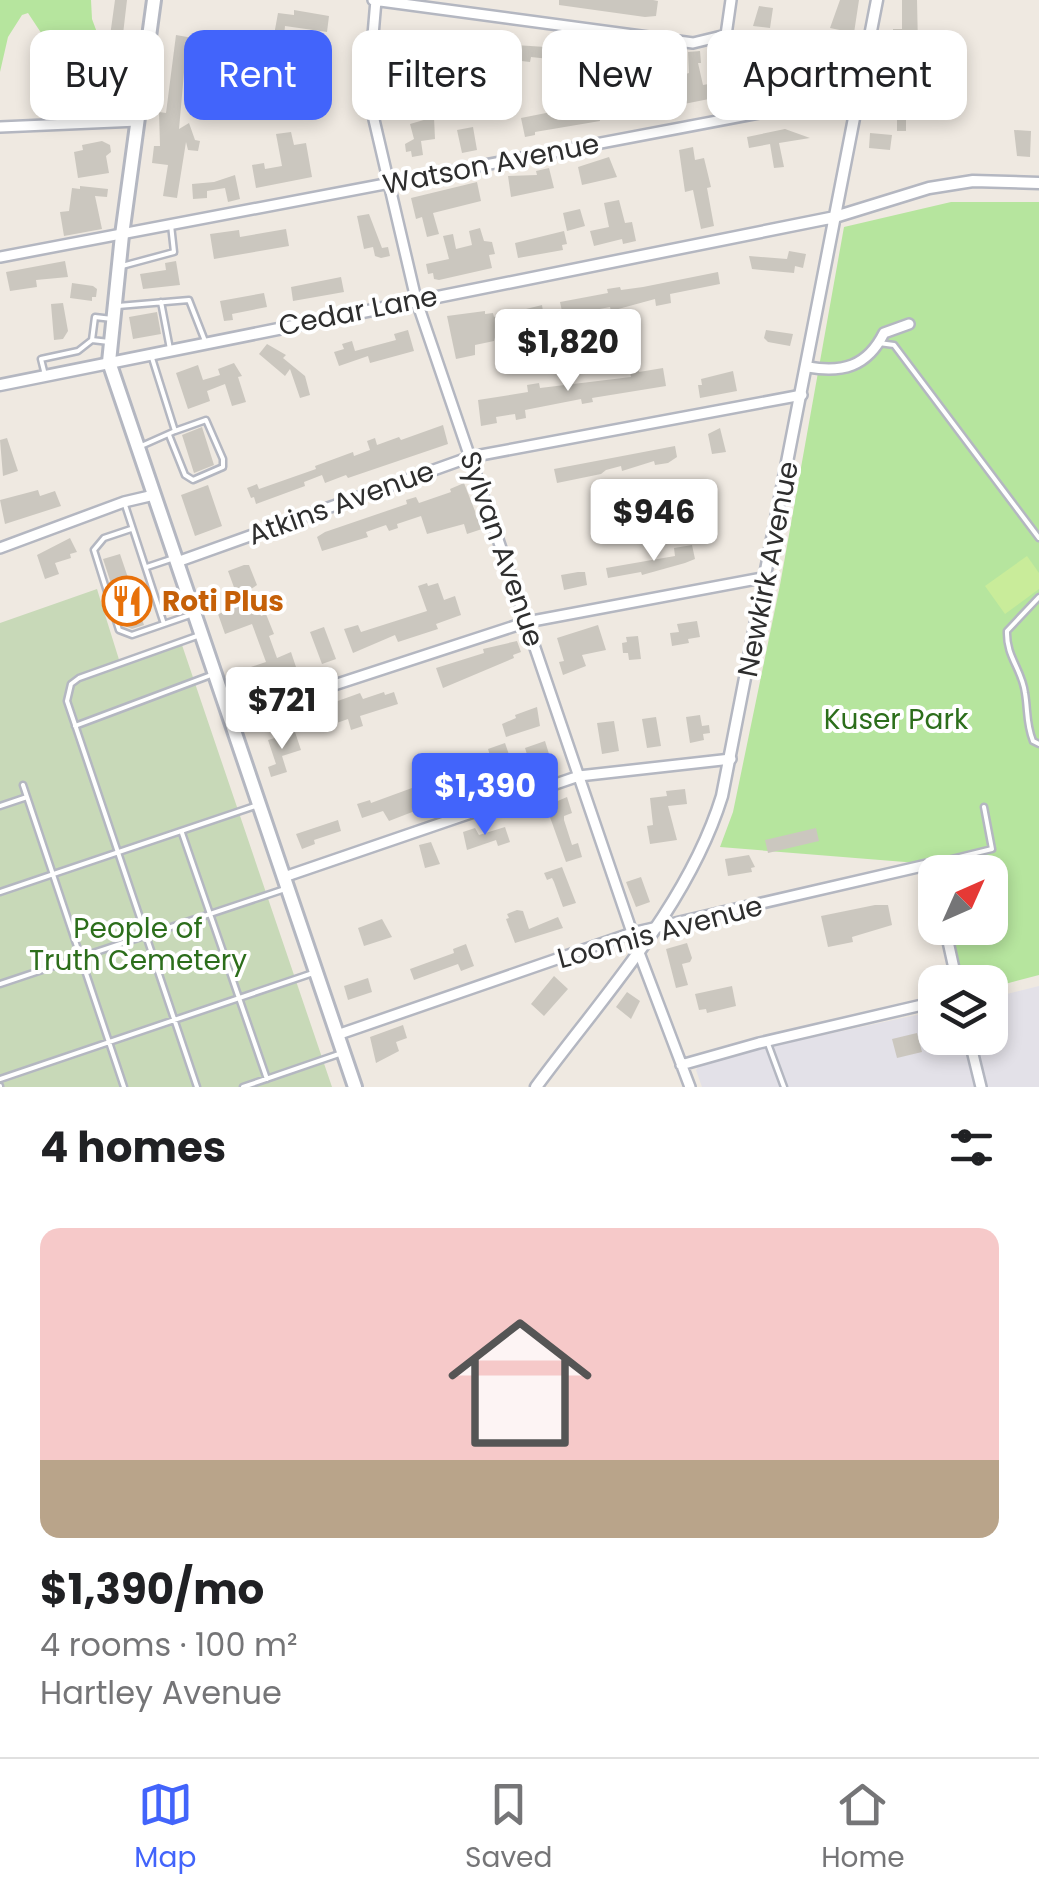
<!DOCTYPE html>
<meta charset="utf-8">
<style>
body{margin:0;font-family:Poppins,sans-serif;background:#f6f6f6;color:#202124;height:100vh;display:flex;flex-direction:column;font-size:38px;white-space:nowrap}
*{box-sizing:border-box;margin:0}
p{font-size:32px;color:#757577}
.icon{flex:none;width:55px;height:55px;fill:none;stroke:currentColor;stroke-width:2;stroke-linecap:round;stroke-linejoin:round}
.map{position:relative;height:1087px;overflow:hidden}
.drawer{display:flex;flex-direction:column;background:#fff;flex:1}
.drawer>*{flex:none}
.top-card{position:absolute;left:30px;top:30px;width:980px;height:90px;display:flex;gap:20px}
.needle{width:65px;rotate:45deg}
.fabs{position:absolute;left:918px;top:855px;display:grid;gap:20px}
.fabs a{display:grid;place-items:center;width:90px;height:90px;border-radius:20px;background:#fff;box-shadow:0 5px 15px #0003;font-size:50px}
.price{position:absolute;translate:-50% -85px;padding:0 22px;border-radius:10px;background:#fff;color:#222;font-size:32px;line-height:65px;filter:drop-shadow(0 2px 5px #0008)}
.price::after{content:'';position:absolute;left:50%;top:60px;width:30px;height:22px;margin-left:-15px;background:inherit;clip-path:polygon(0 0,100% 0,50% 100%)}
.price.selected{background:#4264fb;color:#fff}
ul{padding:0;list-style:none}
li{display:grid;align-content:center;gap:20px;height:530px;padding:0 40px}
li span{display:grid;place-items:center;height:310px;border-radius:20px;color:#555}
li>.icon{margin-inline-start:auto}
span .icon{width:180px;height:180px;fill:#fffc;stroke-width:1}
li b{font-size:42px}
h2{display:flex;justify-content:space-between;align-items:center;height:120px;padding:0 40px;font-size:42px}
.tag{padding:0 35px;border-radius:20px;background:#fff;box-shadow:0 5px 15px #0003;font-size:35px;line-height:90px}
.tag.selected{background:#4264fb;color:#fff}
.menu{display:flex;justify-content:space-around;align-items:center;height:140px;border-top:2px solid #e0e0e0;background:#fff;font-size:28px;color:#757577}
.menu a{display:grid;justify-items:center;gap:5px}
.menu .selected{color:#4264fb}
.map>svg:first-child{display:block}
.industrial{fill:#e3e1e8}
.green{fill:#b6e59e}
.cemetery{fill:#c8d9b8}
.pitch{fill:#c9ec9a}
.building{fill:#cbc7bf}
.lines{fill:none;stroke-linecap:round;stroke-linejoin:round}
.service-casing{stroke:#b4b7c1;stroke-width:9}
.minor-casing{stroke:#b4b7c1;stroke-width:14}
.tertiary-casing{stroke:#b4b7c1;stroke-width:15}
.secondary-casing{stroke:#b4b7c1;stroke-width:18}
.service{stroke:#fff;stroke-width:4}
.minor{stroke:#fff;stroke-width:9}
.tertiary{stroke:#fff;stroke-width:10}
.secondary{stroke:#fff;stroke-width:12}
.labels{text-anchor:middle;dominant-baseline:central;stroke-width:8;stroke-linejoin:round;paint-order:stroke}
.street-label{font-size:28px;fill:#2e2e2e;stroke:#fff}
.food-label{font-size:28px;font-weight:bold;fill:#c56008;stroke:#fff;text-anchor:start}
.park-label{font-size:28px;fill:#2c6e1b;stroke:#fff}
</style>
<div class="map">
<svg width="1039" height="1087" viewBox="0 0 1039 1087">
<rect width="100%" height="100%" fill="#efe9e1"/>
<path class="industrial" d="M1039 986V1087H702L696 1070 701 1063 717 1058 935 1011V1038H990V998Z"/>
<path class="green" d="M0 0H91L92 19 102 46 90 61 71 68 59 60 28 13 22 15 8 37 0 72Z
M951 202H1039V975L990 988V982H957L945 928H990V872H935L930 864 720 847 733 812 780 585 844 227Z"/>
<path class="cemetery" d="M97 589 121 666 182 645 332 1087H0V623Z"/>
<path class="pitch" d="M1027 556 1039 573V589L1005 614 985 586Z"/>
<path class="building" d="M115 0H127L115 103 101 101Z
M559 0H653L658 1 656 16 645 17 559 5Z
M840 0H859L854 33 830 28Z
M902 0H917L918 46H904L902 68 900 96 914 97 913 108 906 107V131H897V118L872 117 873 96H882L883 58 886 59 887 51H893V29H902Z
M759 6 773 8 770 28 753 26Z
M294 10 329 16 327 32 285 26 284 37 274 35 278 13 294 15Z
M458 33 480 36 479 53 456 51Z
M176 35 193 38 191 50H186L179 129 189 123 195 140 200 141 198 151 188 150 186 142 177 198 163 196 168 165 152 163 154 146H160L159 112 166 113Z
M843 40 846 54 839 55 844 79 817 85 813 70 831 66 826 45Z
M515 45 561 48 559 60 531 57 530 62 513 60Z
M700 51 701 63H698L703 85 736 79V74L748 72 750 79 772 75 776 96 762 99V95L741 99 740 94 714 98 684 104 685 109 676 111 672 91 661 93 659 82 689 73 688 52Z
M502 93 507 118 494 120 489 95Z
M625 97 626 102 635 100 638 116 620 120 615 99Z
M561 110 563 117 598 110 600 121 535 132V135L525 137 521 118Z
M434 117 435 139 421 141 423 155 412 157 411 151 406 152 405 144 414 139 410 124Z
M473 127 477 150 462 153 457 130Z
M785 129 810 138 779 143 784 167 774 168 770 144 749 148 747 137Z
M1014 130 1031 131 1030 157 1017 156Z
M291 132 294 145 306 143 312 177 256 188 252 165 264 163 265 169 282 166 276 134Z
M870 133 892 135 890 150 869 148Z
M102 141 110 145 111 152 106 156 109 173 78 178 74 152 83 150 82 145Z
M693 147 695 160 704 158 711 187 707 188 714 226 701 229 693 190 685 192 679 150Z
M609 157 617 177 582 185 578 167Z
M549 168 554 188 511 197 508 176 537 175 536 171Z
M235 175 240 199 228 202 225 188 207 191V198L193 199 192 184 214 182Z
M477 182 481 201 433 213 439 234 427 237 422 217 416 219 411 198Z
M80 186 108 189 107 197 95 196 102 229 64 236 60 212 69 211 72 188 80 189Z
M619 200 625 223 632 222 636 241 623 244 622 239 594 246 590 231 609 227 604 203Z
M580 209 585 226 567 231 563 213Z
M369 214 382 248 388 247 390 256 381 258 375 256 373 247 364 249 357 216Z
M480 228 484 241 492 242 495 254 489 255 492 268 439 280 434 279 433 273 428 274 426 264 449 259 443 236 453 234 456 249 472 245 469 231Z
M286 229 289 246 214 259 210 234 239 230 240 237Z
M564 231 567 244 562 245 563 250 518 258 515 243Z
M789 251 806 254 803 268 795 266 794 273 752 269 749 256 787 259Z
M65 261 68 277 36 280 37 287 10 291 6 272Z
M176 261 180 285 143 289 140 274 166 270 165 263Z
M718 272 720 284 670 294 671 303 656 306 655 299 611 311 610 307 563 316 560 302 608 293 607 289 620 287 621 290 643 287Z
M341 277 344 292 293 301 291 287Z
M72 283 93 286 97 289 96 297H92V301L70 298Z
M264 293 267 307 232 314 233 320 224 321 220 301Z
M63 303 68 331 63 339 54 340 51 304Z
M542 305 545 324 536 326V322L497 330 494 341 475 345V355L456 359 447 316 485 311V314L493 313 494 317Z
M157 312 161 334 133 339 129 317Z
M408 330 414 351 370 363 368 356 339 366 334 352 344 349 342 344 352 341 355 351 396 340 394 334Z
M766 330 793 334 790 346 768 342 764 338Z
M267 344 286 355 283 358 305 376 310 395 300 398 290 369 285 376 259 354Z
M636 355 639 372 663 368 666 386 592 398 593 402 582 404 581 399 525 410 526 418 516 420 515 414 496 417 497 423 481 426 478 400 528 392 527 385 539 383 540 388 631 377 627 357Z
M234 363 242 376 238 377 246 402 232 406 225 384 207 391 210 401 188 409 176 373 198 365 203 380 220 375 218 369Z
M733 371 737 391 700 398 698 385H702L701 379Z
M443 425 448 444 348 478 346 475 325 483 322 475 304 482 305 486 256 504 254 497 251 498 247 488 257 484 259 489 316 469 315 466 353 452 354 456 370 450 367 441 375 438 377 445 399 437 401 440Z
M202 427 214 465 194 473 182 435Z
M720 428 726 452 712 454 708 434Z
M7 438 18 471 3 476 0 440Z
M675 446 677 457 668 463 655 465 654 461 622 471 621 466 606 470 601 474 557 483 554 469Z
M464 483 482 529 467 534 464 524 427 534 421 516 397 524 398 528 389 531 386 525 366 532 368 537 322 551 317 537 325 532 407 504 406 500 416 497 419 503 451 492 450 489Z
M208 485 222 526 195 536 181 495Z
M38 490 40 496 55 491 61 506 5 524 0 500Z
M70 538 77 552 70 554 71 558 55 563 59 574 45 579 37 555Z
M692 545 695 559 685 563 642 575 641 572 608 578 606 568 675 556 674 548Z
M120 554 144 625 132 629 125 626 103 559Z
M244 565H249L257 585 251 589 261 616 266 614 274 634 269 636 277 658 291 652 297 670 255 686 248 668 266 662 252 624 225 634 218 614 237 607 235 603 239 601 228 571Z
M578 572H585L587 585 564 590 561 575Z
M427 583 428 586 438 583 444 600 455 596 461 615 436 624 438 629 398 642 395 635 353 653 344 629 358 625 361 632 427 611 418 586Z
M697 621 700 637 688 639 689 643 672 646 670 633 679 632 677 624Z
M598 625 606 650 582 655 586 666 563 675 559 662 564 661 557 638Z
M324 627 336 659 322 664 310 632Z
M638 636 641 659 629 660 628 653H623L622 643 627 642 626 637Z
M517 641 521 652 513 655 514 658 443 688 436 668 484 653 483 649Z
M384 692 385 695 394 692 398 704 360 716 363 726 351 730 348 719 331 725 328 716 313 721 315 726 304 730 298 712 334 698 335 702 360 693 363 699Z
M537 707 540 726 506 737 502 724 516 718 515 715Z
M700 715 702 726 709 725 710 733 703 734 704 740 690 743 686 717Z
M656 717 661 746 647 748 642 719Z
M614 721 619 751 602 754 597 723Z
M295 732 301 750 282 756 287 772 271 777 268 767 276 764 268 740Z
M545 741 549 754 530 764 525 748Z
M505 743 515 772 504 776 501 769 485 774 487 782 451 795 447 783 470 775 468 770 492 762 488 749Z
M412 788 420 809 389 821 383 811 362 818 357 804 370 800 371 803Z
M685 789 687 804 668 806 677 840 650 844 647 826 653 825 650 798 667 796 666 791Z
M567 797 572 813 564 816V820L572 845 578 843 582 857 566 862 546 806Z
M338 820 341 831 314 840 315 844 302 849 296 834Z
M505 827 510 842 498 846 496 840 467 850 463 832 475 828 479 835Z
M816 828 819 841 768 853 765 840Z
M431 842 440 864 425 868 419 845Z
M749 855 755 867 751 868 752 872 728 876 725 859Z
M562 867 576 903 563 907 554 882 552 878 547 880 544 873Z
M641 877 650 902 636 907 626 882Z
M875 905H888L892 925 852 937 853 942 828 947 821 916Z
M517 910 523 911 529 929 558 917 563 928 515 943 506 919 509 918 507 914Z
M382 919 392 937 364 946 358 928Z
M687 943 692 958 690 962 682 964 688 985 676 988 666 949Z
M466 944 474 966 461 971 458 964 414 980 410 969 454 953 453 949Z
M554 976 568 989 544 1016 531 1004Z
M368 978 372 992 348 1000 344 986Z
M732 986 736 1006 707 1013 706 1009 699 1010 695 994Z
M627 992 640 1001 631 1019 616 1007Z
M403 1025 407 1038 396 1042 399 1051 376 1063 370 1037Z
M917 1033 922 1052 897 1058 892 1039Z"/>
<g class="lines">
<g class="service-casing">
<path id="service" d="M122 266 174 252 171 225
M161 302 170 349
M118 306 189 300 205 341
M92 340 95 317 112 319
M879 343 894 345 1039 538
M45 375 41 359 78 351 92 340 109 342
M169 435 185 475 193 480 223 467V459L206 420 175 431
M139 447 175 431 152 358
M125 505 164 624
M131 529 104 538 94 550 119 630 132 635 190 615
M147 567 171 559
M1039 597 1007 631C1006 657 1022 669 1025 693 1028 711 1026 723 1033 741L1039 744
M197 636 79 678 71 684 67 701 197 1087
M75 726 211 675
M23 785 124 1087
M0 806 27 797
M182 833 267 1079
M931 864 992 849 984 807
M0 892 255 806
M0 984 285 889
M767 1041 784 1087
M0 1079 313 973
M0 1086V1087
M243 1087 339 1054"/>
</g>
<g class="minor-casing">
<path id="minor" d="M373 0 693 43 726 35 731 0
M376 0 368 94 416 299 638 950 690 1087
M0 127 138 121
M0 257 859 94
M808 367C842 373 867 367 884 333L909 324
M0 548 124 502 154 495
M177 562 470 457 802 395
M230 719 527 622 767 577
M284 877 579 776 731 759
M945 928 957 982
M337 1035 632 933 931 864 935 882
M969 1038 981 1087
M681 1065 759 1043 935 1002"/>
</g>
<g class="tertiary-casing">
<path id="tertiary" d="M0 385 835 217 929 188 973 181 1039 183
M536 1087C603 996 688 906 722 796L877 0"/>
</g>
<g class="secondary-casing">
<path id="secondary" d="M154 0 122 235 109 362 355 1087"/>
</g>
<use href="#service" class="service"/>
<use href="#minor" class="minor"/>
<use href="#tertiary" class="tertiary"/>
<use href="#secondary" class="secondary"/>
</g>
<defs>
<g id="restaurant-ring" transform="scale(2.5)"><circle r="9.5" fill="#fff" stroke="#e8710a" stroke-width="1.5"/><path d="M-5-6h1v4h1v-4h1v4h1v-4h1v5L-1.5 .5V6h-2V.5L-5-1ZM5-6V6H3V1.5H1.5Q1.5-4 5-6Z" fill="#e8710a"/></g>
</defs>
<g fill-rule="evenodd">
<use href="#restaurant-ring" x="127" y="601"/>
</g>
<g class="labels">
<g class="street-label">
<text transform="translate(491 164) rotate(-11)">Watson Avenue</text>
<text transform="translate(358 311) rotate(-11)">Cedar Lane</text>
<text transform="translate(341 503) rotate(-20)">Atkins Avenue</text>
<text transform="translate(502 549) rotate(71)">Sylvan Avenue</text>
<text transform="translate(768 569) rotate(-79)">Newkirk Avenue</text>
<text transform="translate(660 932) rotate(-15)">Loomis Avenue</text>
</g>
<g class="food-label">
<text x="162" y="601">Roti Plus</text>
</g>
<g class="park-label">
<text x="896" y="719">Kuser Park</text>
<text x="138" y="928">People of<tspan x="138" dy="32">Truth Cemetery</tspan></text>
</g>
</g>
</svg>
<div class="fabs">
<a><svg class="needle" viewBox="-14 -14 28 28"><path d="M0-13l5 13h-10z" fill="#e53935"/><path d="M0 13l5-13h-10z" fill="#757577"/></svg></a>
<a><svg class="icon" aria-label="layers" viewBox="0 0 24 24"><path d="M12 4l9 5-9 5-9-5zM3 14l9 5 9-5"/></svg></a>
</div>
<b class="price" style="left:568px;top:394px">$1,820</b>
<b class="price" style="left:654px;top:564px">$946</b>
<b class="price" style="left:282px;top:752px">$721</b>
<b class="price selected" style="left:485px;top:838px">$1,390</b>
<div class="top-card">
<a class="tag">Buy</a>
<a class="tag selected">Rent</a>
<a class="tag">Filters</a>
<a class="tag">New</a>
<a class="tag">Apartment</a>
</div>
</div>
<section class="drawer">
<h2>4 homes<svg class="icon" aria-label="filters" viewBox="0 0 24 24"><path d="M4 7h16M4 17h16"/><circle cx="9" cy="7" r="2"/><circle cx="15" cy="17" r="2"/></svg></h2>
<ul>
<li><span style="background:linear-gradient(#f6c9c9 75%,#b9a48a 0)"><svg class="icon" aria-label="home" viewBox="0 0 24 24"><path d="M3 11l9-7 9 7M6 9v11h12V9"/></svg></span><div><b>$1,390/mo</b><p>4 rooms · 100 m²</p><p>Hartley Avenue</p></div></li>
</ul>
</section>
<nav class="menu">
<a class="selected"><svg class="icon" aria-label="map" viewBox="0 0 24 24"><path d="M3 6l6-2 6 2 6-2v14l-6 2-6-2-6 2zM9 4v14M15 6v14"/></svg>Map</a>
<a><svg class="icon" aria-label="saved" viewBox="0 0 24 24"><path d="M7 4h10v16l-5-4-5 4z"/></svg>Saved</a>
<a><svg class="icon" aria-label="home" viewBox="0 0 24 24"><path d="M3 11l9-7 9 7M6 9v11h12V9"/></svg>Home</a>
</nav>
